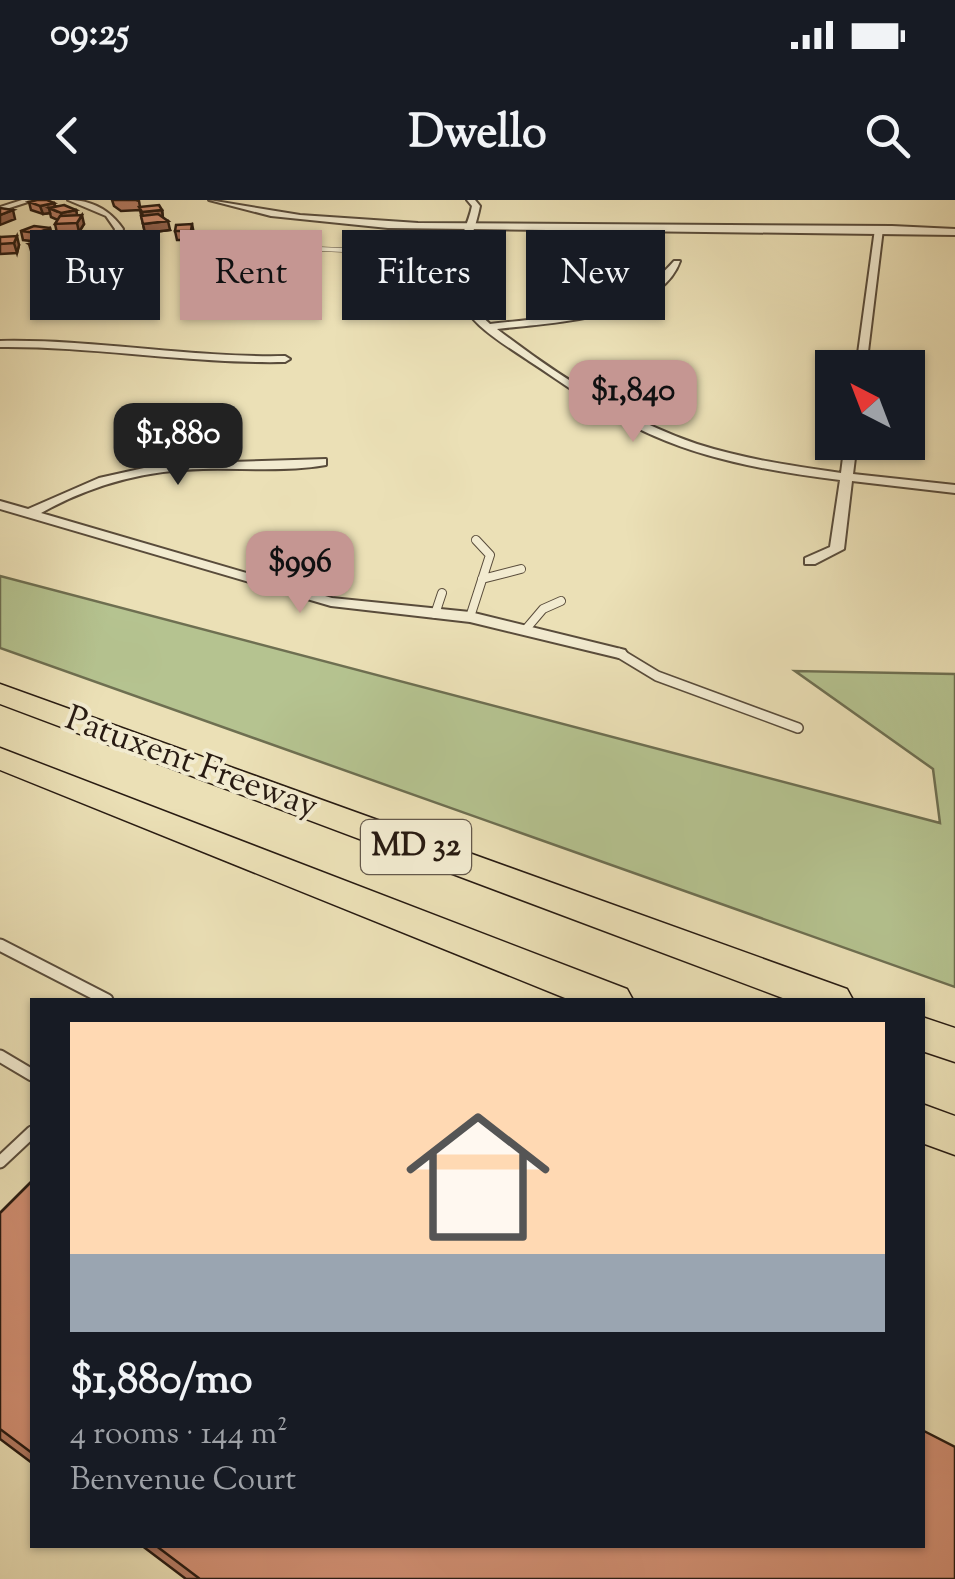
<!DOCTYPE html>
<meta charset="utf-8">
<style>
body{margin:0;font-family:"Sorts Mill Goudy",serif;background:#242831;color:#f1f3f6;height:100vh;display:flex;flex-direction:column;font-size:38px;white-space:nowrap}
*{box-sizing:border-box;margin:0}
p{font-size:32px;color:#9ea1a6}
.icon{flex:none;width:55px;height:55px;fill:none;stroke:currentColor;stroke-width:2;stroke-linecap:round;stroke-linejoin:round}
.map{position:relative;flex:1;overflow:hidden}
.side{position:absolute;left:30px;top:798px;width:895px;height:550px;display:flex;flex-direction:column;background:#171b24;border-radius:0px;box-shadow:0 2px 8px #0004}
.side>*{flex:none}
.top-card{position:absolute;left:30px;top:30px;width:895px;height:90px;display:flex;gap:20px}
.needle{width:65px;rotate:318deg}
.controls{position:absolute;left:815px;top:150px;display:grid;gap:20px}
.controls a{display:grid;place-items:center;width:110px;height:110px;border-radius:0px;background:#171b24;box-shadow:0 2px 8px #0004;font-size:50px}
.price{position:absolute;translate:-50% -85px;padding:0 22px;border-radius:20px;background:#c59692;color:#111;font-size:32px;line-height:65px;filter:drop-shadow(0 2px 5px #0008)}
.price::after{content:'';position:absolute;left:50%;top:60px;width:30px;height:22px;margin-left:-15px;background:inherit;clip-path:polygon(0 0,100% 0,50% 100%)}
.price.active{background:#222;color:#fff}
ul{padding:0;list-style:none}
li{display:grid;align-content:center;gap:20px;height:530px;padding:0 40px}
li span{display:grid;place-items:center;height:310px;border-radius:0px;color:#555}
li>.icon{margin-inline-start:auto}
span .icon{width:180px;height:180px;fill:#fffc;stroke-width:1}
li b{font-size:42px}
.chip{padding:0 35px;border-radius:0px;background:#171b24;box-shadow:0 2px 8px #0004;font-size:35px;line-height:90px}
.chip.active{background:#c59692;color:#111}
.status{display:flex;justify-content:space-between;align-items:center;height:70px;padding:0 50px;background:#171b24;direction:ltr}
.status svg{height:28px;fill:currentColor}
header{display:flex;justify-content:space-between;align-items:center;height:130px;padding:0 40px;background:#171b24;font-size:45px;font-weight:700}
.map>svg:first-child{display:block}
.green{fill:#b5c390;stroke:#6e6f51;stroke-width:2.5}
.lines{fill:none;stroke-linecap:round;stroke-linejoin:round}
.service-far3-casing{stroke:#594c3b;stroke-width:5}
.service-far2-casing{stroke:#594c3b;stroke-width:10}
.service-far1-casing{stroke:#594c3b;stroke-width:12}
.service-casing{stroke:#594c3b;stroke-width:15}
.minor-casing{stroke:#594c3b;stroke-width:4}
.tertiary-casing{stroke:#594c3b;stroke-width:4}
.motorway-casing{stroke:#281b12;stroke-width:3}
.service-far3{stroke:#f2ebd0;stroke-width:4}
.service-far2{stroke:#f2ebd0;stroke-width:8}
.service-far1{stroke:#f2ebd0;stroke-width:9}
.service{stroke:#f2ebd0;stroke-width:11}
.minor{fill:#f2ebd0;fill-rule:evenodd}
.tertiary{fill:#f2ebd0;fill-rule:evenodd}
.motorway{fill:#ebe0b6;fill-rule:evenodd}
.wall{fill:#b47b63;stroke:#281b12;stroke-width:2.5}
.shaded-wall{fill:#926450;stroke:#281b12;stroke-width:2.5}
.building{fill:#d18f73;stroke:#281b12;stroke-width:2.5}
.labels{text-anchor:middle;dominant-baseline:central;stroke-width:8;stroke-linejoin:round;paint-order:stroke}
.shield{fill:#f2ebd0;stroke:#65594b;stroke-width:2.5}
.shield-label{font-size:32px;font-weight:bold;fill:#281b12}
.street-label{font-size:35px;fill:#281b12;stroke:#f2ebd0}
</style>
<div class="status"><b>09:25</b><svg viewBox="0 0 49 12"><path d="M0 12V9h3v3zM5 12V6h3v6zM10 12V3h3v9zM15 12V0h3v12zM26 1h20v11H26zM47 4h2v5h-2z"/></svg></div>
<header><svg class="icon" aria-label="back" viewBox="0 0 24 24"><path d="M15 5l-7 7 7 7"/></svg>Dwello<svg class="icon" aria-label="search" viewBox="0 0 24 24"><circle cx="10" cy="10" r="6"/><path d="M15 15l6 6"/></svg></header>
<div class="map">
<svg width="955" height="1379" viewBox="0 0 955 1379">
<rect width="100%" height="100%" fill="#ebe0b6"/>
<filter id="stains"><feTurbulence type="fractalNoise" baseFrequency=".002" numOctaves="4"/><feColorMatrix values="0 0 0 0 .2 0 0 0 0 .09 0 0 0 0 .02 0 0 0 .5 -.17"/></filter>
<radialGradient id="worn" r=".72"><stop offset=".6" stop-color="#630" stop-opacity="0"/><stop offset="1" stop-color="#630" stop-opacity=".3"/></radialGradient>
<path class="green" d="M0 376 940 623 933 569 795 471 955 474V787L0 448Z"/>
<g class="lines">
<g class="service-far3-casing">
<path id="service-far3" d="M273 47 460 55"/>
</g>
<g class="service-far2-casing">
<path id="service-far2" d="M482 379 521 369
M435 414 442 393
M470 417 490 355 476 340
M526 429 543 409 561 401"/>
</g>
<g class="service-far1-casing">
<path id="service-far1" d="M619 453 657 476 798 528"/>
</g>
<g class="service-casing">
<path id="service" d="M0 745 107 800
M0 856 32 875
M0 962 32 932"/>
</g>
<g class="minor-casing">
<path id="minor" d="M22 0H34L0 11V7Z
M68 0C92 0 110 10 123 29L119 44 112 42 115 29 106 16Z
M467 0H475L480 6C470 57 441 80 490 124 559 116 625 117 674 61H680C660 119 549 123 497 129 557 175 625 220 697 244 744 259 792 266 841 273L845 242H857L853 274 955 285V293L852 281 844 349 815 364H805V358L830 347 840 280C769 271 697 259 633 226 596 208 563 183 529 161 501 142 464 122 454 87 446 60 467 32 472 6Z
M879 27 883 29 866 168H856L875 29Z
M0 141C95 139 189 158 285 156L290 159 285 162C189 164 95 146 0 147Z
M326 259V265C286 272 244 268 203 269 145 270 91 285 41 313L332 398 470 412 625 450 627 453 619 458 470 422 331 406 0 309V301L28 309 99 278 162 264Z"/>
</g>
<g class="tertiary-casing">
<path id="tertiary" d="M209 0 300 15 418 23 892 26 955 29V35L388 28 271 16Z"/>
</g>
<g class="motorway-casing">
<path id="motorway" d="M0 484 847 789 853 800H788L0 504Z
M0 548 627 789 633 800H570L0 570Z
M922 817 955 828V862L922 851Z
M922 904 955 916V955L922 943Z"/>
</g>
<use href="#service-far3" class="service-far3"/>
<use href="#service-far2" class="service-far2"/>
<use href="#service-far1" class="service-far1"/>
<use href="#service" class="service"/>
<use href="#minor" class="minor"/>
<use href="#tertiary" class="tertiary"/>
<use href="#motorway" class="motorway"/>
</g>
<path class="wall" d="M112 0H136L139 1 140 7 162 10 163 18 170 30 145 33 140 10 121 11 114 6Z
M29 2 54 3 55 6 76 10 77 15 84 24 79 32 57 33 55 24 58 20 51 17 50 13 43 14 31 10Z
M192 24 194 34 192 40H177L175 31Z
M50 28 52 37 41 42 59 44 61 54 42 58 32 54 29 44 39 42 23 40 21 31Z
M0 37 19 45 17 53 0 54Z
M152 44 154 53 135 59 124 57 122 47Z
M63 52 99 57 85 64 65 61Z
M32 981V1263L0 1239V1013Z
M141 1345H922L955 1379H186Z"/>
<path class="shaded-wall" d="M54 3 56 11 49 8 50 13 43 14 40 6Z
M13 10 15 19 0 25V15Z
M76 10 78 19 63 22 61 13Z
M162 10 163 19 144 21 142 12Z
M82 15 84 24 79 32 77 23Z
M168 21 170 30 145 33 143 24Z
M50 28 52 37 40 42 37 33Z
M17 36 19 45 17 53 14 43Z
M59 44 61 54 42 58 40 49Z
M152 44 154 53 135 59 133 50Z
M97 48 99 57 85 64 83 54Z"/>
<path class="building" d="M37 0H47L54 3 40 6 29 2Z
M64 5 76 10 61 13 49 8Z
M159 5 162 10 142 12 139 7Z
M0 8 13 10 0 15Z
M158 14 168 21 143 24 141 16Z
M82 15 77 23 55 24 60 16Z
M192 24 191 31H175L176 25Z
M34 26 50 28 37 33 21 31Z
M17 36 14 43 0 44V37Z
M48 40 59 44 40 49 29 44Z
M141 41 152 44 133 50 122 47Z
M77 45 97 48 83 54 63 52Z
M32 981V1253L0 1229V1013Z
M922 1230 955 1247V1379H200L155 1345H922Z"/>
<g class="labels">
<rect class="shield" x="361" y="620" width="110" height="54" rx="8"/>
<g class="shield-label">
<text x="416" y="647">MD 32</text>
</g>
<g class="street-label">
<text transform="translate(191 564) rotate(20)">Patuxent Freeway</text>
</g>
</g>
<rect width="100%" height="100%" filter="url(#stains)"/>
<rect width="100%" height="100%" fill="url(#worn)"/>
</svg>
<div class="controls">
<a><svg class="needle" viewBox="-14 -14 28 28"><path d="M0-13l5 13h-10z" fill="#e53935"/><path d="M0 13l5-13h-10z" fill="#9ea1a6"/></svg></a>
</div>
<b class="price" style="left:633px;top:245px">$1,840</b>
<b class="price active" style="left:178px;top:288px">$1,880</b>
<b class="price" style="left:300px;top:416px">$996</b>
<div class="top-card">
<a class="chip">Buy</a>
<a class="chip active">Rent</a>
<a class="chip">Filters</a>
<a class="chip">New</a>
</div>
<section class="side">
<ul>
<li><span style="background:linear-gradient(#ffd9b3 75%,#9aa5b1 0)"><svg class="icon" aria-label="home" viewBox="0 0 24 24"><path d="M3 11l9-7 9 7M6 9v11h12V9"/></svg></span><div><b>$1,880/mo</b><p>4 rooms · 144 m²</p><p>Benvenue Court</p></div></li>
</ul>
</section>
</div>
